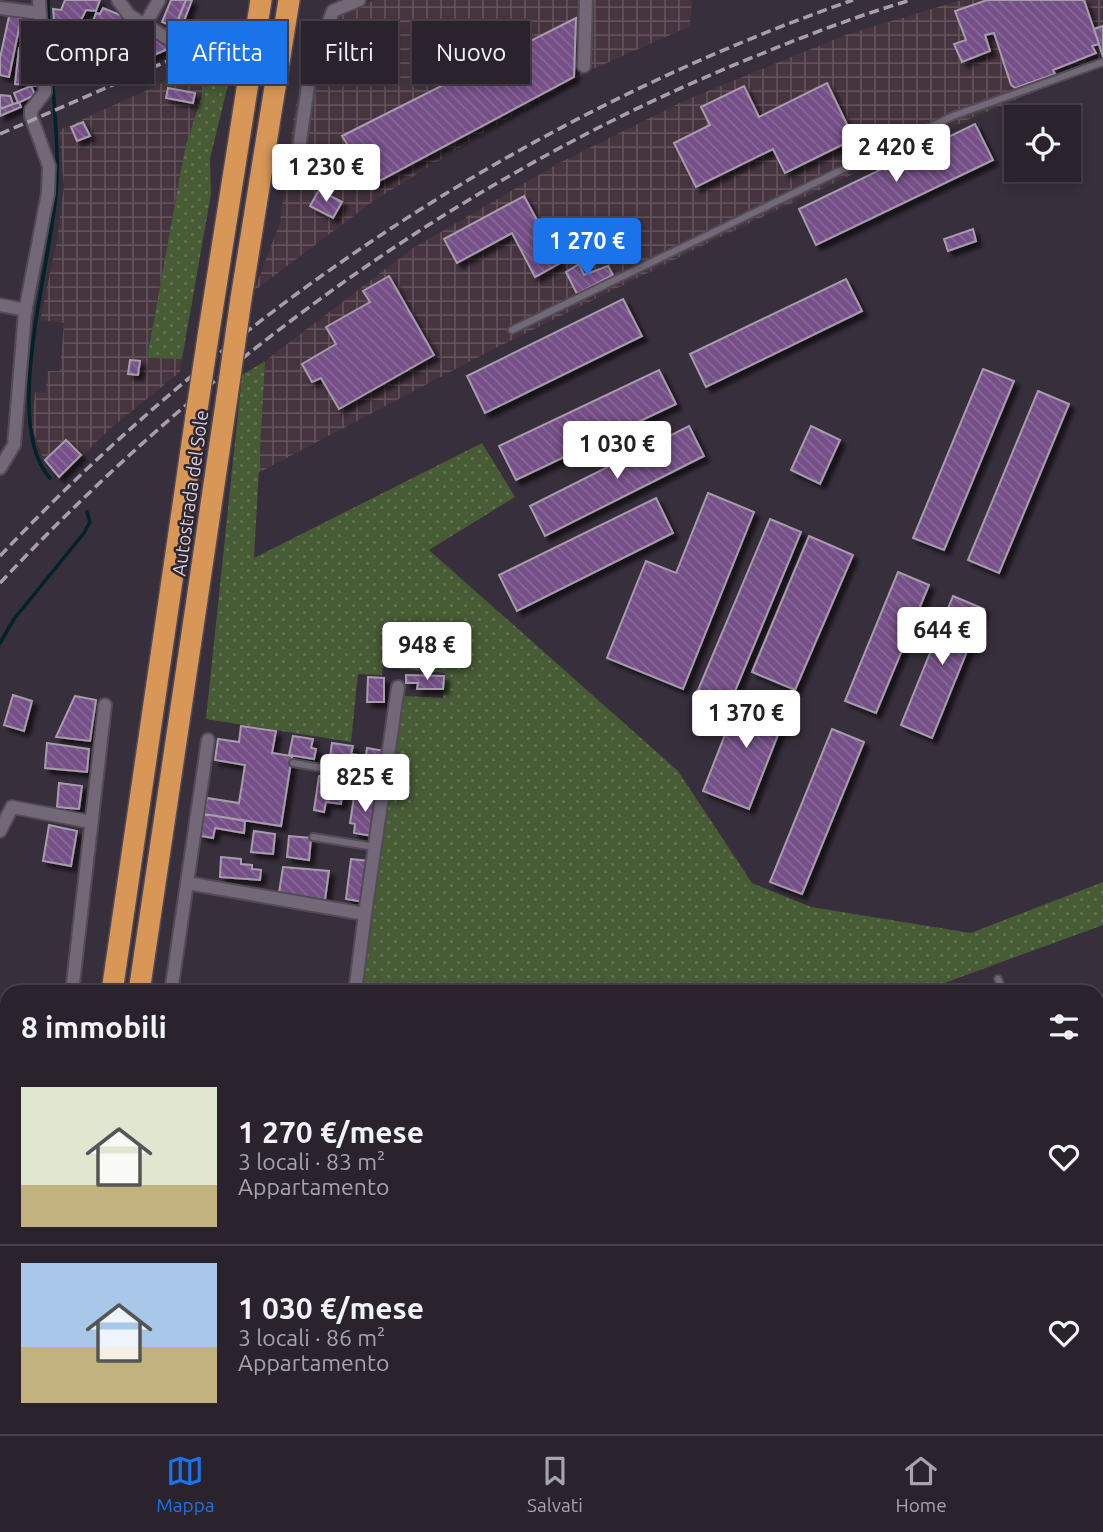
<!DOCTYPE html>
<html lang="it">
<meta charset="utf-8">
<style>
body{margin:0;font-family:Ubuntu,sans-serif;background:#362f39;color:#f1f3f6;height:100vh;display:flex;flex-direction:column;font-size:26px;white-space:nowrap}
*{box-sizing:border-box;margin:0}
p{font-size:23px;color:#a5a4aa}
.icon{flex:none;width:38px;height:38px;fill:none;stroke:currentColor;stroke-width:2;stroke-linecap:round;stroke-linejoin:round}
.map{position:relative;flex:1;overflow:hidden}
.sheet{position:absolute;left:0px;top:985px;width:1104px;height:450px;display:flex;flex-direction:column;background:#2a232d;border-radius:21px 21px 0 0;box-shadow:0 4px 10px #0003,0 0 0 2px #464049}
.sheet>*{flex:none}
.hud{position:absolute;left:21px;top:21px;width:700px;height:63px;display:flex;gap:14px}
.controls{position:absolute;left:1004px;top:105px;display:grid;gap:14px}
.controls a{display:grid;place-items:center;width:77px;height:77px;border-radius:0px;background:#2a232d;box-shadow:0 4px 10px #0003,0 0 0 2px #464049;font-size:35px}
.price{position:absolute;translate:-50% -60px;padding:0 16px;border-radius:7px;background:#fff;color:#222;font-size:23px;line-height:46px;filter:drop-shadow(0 2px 4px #0008)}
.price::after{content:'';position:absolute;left:50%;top:42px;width:21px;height:16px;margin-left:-10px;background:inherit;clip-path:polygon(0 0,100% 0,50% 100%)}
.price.selected{background:#1a73e8;color:#fff}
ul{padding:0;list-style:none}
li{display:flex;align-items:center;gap:21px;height:175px;padding:0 21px}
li+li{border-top:2px solid #464049}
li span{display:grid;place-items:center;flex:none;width:196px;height:140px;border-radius:0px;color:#555}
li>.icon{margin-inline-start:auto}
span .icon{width:84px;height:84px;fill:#fffc;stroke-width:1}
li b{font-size:30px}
h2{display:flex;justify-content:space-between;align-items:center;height:84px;padding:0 21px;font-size:30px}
.tag{padding:0 24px;border-radius:0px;background:#2a232d;box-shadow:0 4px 10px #0003,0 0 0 2px #464049;font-size:24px;line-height:63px}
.tag.selected{background:#1a73e8;color:#fff}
.menu{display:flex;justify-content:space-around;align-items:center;height:98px;border-top:2px solid #464049;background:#2a232d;font-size:19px;color:#a5a4aa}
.menu a{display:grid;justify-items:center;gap:4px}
.menu .selected{color:#1a73e8}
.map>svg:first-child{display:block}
.industrial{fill:url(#industrial-grid)}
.grass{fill:url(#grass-dots)}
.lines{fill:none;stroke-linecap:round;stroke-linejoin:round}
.stream{stroke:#012226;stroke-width:3.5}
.building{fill:url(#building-back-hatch);stroke:#a79cac;stroke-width:2;filter:url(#shadow)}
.service-casing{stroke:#524b56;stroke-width:10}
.minor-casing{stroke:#524b56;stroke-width:16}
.primary-casing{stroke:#524b56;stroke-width:21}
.motorway-casing{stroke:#524b56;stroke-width:24}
.service{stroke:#726877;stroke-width:6}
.minor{stroke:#726877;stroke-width:12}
.primary{stroke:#af8464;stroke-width:18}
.motorway{stroke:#d89657;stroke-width:21}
.rail{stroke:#a7a0aa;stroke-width:3.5;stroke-dasharray:10 5;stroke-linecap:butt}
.motorway-bridge-casing{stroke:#524b56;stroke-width:24;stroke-linecap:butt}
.motorway-bridge{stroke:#d89657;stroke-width:21}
.labels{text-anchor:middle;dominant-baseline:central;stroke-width:5;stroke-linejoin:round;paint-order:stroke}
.street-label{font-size:19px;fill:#d6d0d9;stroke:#2d2532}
</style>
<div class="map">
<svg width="1103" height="1434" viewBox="0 0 1103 1434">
<defs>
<pattern id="industrial-grid" width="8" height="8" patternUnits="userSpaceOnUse" patternTransform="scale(1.75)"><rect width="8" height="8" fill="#46343e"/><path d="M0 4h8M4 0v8" fill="none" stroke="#605059"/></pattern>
<pattern id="grass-dots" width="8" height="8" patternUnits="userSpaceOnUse" patternTransform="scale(1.75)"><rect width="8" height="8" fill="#475b35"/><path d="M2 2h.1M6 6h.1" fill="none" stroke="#617252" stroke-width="1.8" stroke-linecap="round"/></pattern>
<pattern id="building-back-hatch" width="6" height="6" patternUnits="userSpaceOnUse" patternTransform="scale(1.75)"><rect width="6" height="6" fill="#755087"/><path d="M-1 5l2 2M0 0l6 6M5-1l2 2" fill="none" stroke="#886897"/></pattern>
<filter id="shadow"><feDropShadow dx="5" dy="5" stdDeviation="2" flood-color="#0009"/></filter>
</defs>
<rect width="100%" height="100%" fill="#382f3c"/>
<path class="industrial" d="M375 0H692L690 26 589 71 467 143 372 202 254 291 280 222 294 114 313 24Z
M962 0H1103V64L967 120 708 243 484 354 258 473 265 361 413 248 561 162 688 99 848 34Z
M228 53 230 60 213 73 185 148 147 357 182 359 180 372 112 427 59 478 43 459 32 427 35 392 45 393 48 371H60L64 323 40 320 57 240 64 186 59 130Z"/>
<path class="grass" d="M228 62 233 64 210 159 211 194 182 359 147 358 185 148 206 83 213 73Z
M265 361 254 558 482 443 515 497 429 550 678 771 752 883 811 907 971 933 1103 882V925L920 992H358L404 696 443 698 445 673 383 667 382 675 358 674 351 742 206 719 242 375Z"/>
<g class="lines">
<path class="stream" d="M48 0C48 61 59 121 57 182 54 255 0 424 50 478
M0 643 14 619 84 533 90 522 87 512"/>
</g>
<path class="building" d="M65 0H100L96 11 86 10 77 28 54 21 53 9 61 10Z
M171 0H186L175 27 162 22Z
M186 0H192L184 21 178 19Z
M987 0H1084L1099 44 1092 46 1096 53 1053 70 1055 74 1015 88 1011 85 994 33 985 35 990 51 962 62 954 44 966 40 955 11Z
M103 8 137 22 131 40 91 27 96 13 100 14Z
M10 12 22 14 9 77 0 75V58Z
M576 18 574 77 372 185 342 136Z
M1103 26V57L1094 29Z
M149 33 170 48 136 63 130 61Z
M87 34 100 38 94 59 82 56Z
M19 48 35 50 34 63 43 64 42 81 37 80V86L15 84Z
M67 58 79 61 75 77 62 74Z
M827 83 854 139 785 173 773 149 696 187 674 143 710 125 701 107 744 86 759 117Z
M31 86 35 95 18 103 14 93Z
M168 88 195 93 193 103 166 98Z
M0 95 10 96 13 104 0 109Z
M19 102 21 107 0 116V109Z
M83 122 90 136 77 141 71 127Z
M975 124 993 160 816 245 799 209Z
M319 190 342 202 333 218 310 206Z
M524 196 560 263 535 277 512 233 457 263 444 239Z
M973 229 976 241 948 251 944 239Z
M579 264 584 275 608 266 613 275 577 294 566 272Z
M389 276 434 355 339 409 321 378 312 382 302 364 336 344 326 327 370 302 363 291Z
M846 279 862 311 706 387 690 354Z
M623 299 642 336 485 413 467 376Z
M130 360 140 361 138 375 128 374Z
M983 369 1014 381 944 550 913 538Z
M659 370 676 404 516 480 499 446Z
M1038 391 1069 404 999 573 968 560Z
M689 426 704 456 545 536 530 506Z
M811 426 840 440 820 484 791 470Z
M66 440 81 455 59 477 45 460Z
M708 493 754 512 683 689 607 658 646 561 676 573Z
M656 498 673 533 517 611 499 575Z
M770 519 801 532 728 708 696 695Z
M809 536 853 555 795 690 752 672Z
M898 572 929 585 876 713 845 701Z
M953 596 984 609 932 738 901 725Z
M406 675 444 676 443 689H417L418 683H406Z
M368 677 384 678V702H367Z
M742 691 788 709 749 809 703 791Z
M13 695 32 701 24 731 4 725Z
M75 696 96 700 90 741 56 737Z
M241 726 276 731 272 753 292 756 281 826 204 814 207 798 239 803 245 765 215 760 218 739 239 742Z
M832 729 864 742 802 894 770 882Z
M293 736 313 739 311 748 316 749 314 759 289 755Z
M47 743 89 749 87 772 45 768Z
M332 743 353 746 351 754 358 755 356 768 329 764Z
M367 748 385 751 382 771 364 768Z
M319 776 344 780 341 804 326 802 324 812 314 810Z
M59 783 82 786 79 809 57 807Z
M362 793 380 796 373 836 354 833 355 824 350 823 354 797 361 798Z
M204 814 245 821 244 833 215 828 213 838 201 836Z
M49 825 77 831 71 866 43 861Z
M254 831 275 834 273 854 251 852Z
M289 836 311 838 309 860 287 857Z
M221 857 241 859V864L252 865V869L261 870 260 880 220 877Z
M351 859 369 861 364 902 346 899Z
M283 867 329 871 325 900 279 893Z
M298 986 345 990V992H297Z
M1103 1233 1102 1244 1103 1273 1097 1260V1235Z
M249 1428H324L312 1434H237Z
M510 1428H536L535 1434H510Z
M543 1428H567V1434H543Z
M598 1428H637V1434H597Z
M652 1428H842L844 1434H653Z
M886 1428H903V1434H872Z
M913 1428H950V1434H913Z"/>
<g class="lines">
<g class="service-casing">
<path id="service" d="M512 330 953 116 1103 62
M293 763 385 779
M313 837 375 847
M998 979 1004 992
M848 1428 850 1434"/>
</g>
<g class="minor-casing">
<path id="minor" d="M118 0 129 15 170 40
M0 8 39 13
M146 23 159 0
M584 66 586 0
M295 176 310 72 333 11 359 0
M0 305 26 310
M0 468 14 445 25 312 48 193 49 166 31 116V110L45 92 39 0
M0 831 12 807 91 822
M187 883 365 914 398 687
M72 990 94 992
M72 992 105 705
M171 992 208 740
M355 992 365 914
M0 1012 7 1013
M0 1406 7 1358
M592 1434V1428"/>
</g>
<g class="primary-casing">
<path id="primary" d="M1097 1114 1103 1111
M402 1434 414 1428"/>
</g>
<g class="motorway-casing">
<path id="motorway" d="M241 299 289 0
M208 337 261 0
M112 992 196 416
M139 992 227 397
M23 1434 24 1428
M48 1434 49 1428
M72 1434V1428"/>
</g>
<use href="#service" class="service"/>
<use href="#minor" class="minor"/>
<use href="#primary" class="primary"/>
<use href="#motorway" class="motorway"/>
<path class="rail" d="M0 134 232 33
M0 556C235 307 529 113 853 0
M0 583C214 355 470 170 761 54 810 34 860 15 911 0"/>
<g class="motorway-bridge-casing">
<path id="motorway-bridge" d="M227 397 241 299
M196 416 208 337"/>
</g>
<use href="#motorway-bridge" class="motorway-bridge"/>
</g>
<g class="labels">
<g class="street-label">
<text transform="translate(190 493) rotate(-82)">Autostrada del Sole</text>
</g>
</g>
</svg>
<div class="controls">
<a><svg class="icon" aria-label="locate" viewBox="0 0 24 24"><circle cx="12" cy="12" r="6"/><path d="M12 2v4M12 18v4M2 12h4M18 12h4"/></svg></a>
</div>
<b class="price" style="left:896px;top:184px">2 420 €</b>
<b class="price" style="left:326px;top:204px">1 230 €</b>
<b class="price selected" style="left:587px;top:278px">1 270 €</b>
<b class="price" style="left:617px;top:481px">1 030 €</b>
<b class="price" style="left:942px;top:667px">644 €</b>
<b class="price" style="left:427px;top:682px">948 €</b>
<b class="price" style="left:746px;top:750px">1 370 €</b>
<b class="price" style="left:365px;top:814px">825 €</b>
<div class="hud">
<a class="tag">Compra</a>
<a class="tag selected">Affitta</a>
<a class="tag">Filtri</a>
<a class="tag">Nuovo</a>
</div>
<section class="sheet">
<h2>8 immobili<svg class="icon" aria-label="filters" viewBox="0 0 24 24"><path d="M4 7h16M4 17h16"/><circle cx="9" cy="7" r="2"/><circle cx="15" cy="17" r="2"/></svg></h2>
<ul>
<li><span style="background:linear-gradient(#dfe7d0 70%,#c2b280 0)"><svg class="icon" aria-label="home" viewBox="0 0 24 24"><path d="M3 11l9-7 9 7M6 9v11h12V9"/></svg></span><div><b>1 270 €/mese</b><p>3 locali · 83 m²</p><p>Appartamento</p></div><svg class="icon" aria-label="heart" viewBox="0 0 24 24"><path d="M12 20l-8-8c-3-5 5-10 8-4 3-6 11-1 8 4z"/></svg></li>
<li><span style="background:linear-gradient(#a9c7e8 60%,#c2b280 0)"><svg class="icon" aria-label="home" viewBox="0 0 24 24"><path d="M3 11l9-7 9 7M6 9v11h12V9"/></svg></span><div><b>1 030 €/mese</b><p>3 locali · 86 m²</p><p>Appartamento</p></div><svg class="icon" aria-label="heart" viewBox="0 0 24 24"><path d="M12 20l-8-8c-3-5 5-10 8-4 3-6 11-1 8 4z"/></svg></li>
</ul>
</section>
</div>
<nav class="menu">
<a class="selected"><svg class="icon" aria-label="map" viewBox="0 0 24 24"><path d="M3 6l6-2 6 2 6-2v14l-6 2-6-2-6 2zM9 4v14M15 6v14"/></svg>Mappa</a>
<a><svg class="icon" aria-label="saved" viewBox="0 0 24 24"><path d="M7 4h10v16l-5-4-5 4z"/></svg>Salvati</a>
<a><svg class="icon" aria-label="home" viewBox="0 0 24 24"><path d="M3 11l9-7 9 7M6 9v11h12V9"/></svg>Home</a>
</nav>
